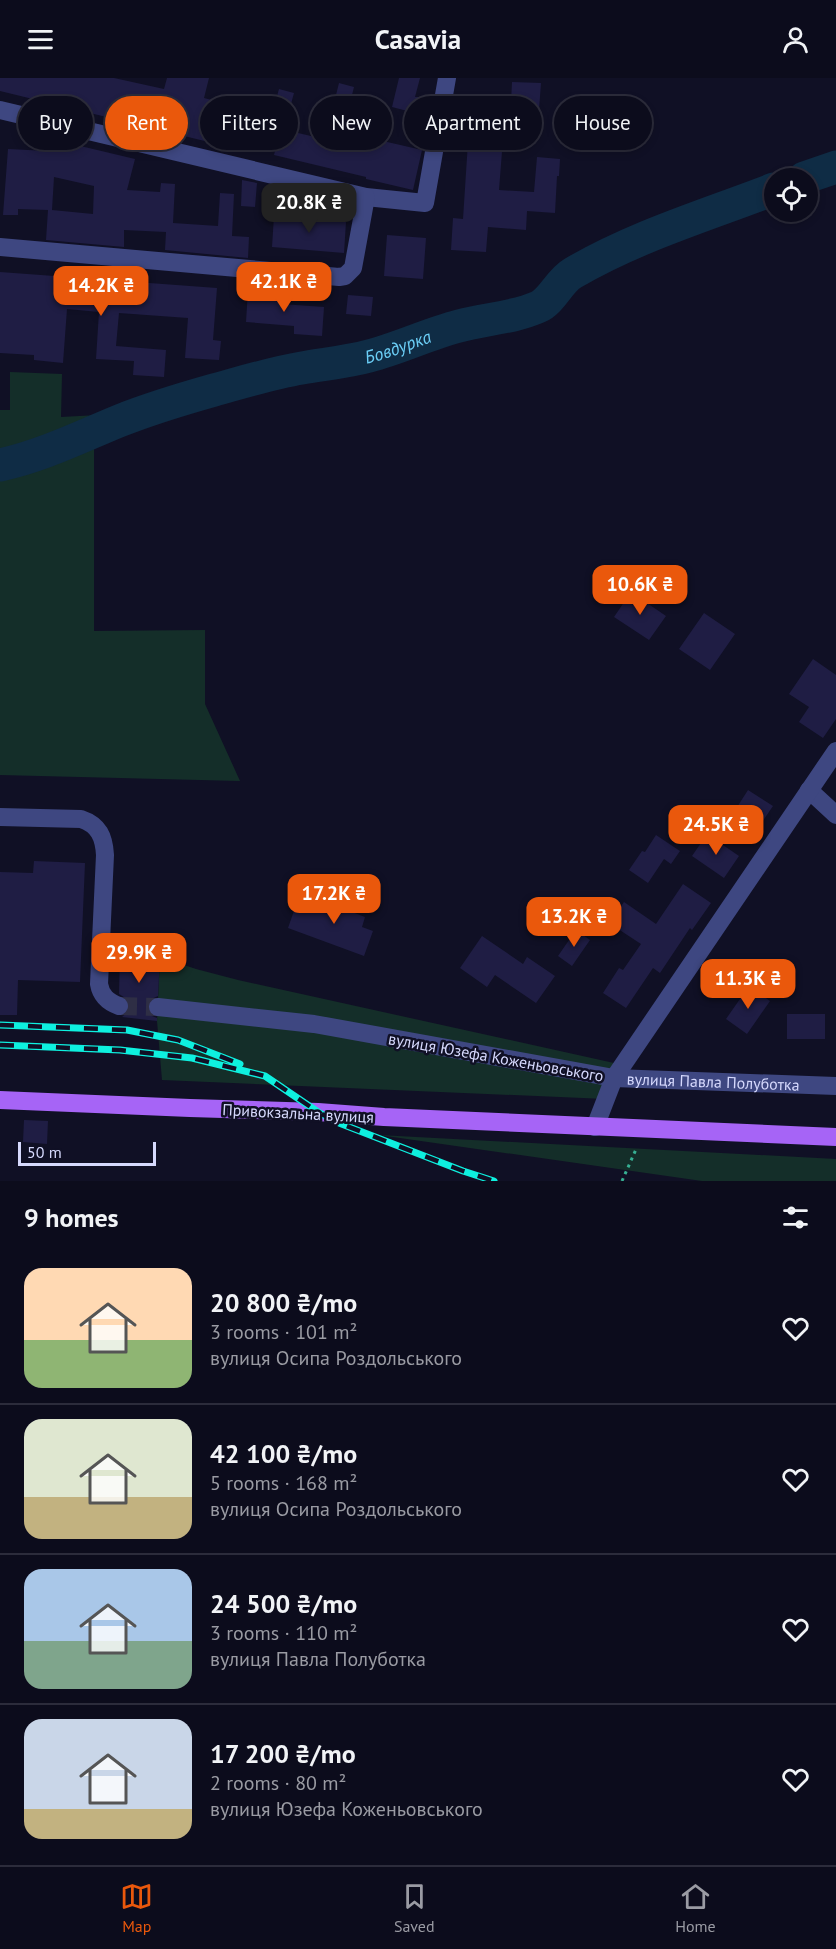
<!DOCTYPE html>
<meta charset="utf-8">
<style>
body{margin:0;font-family:"PT Sans",sans-serif;background:#151525;color:#f1f3f6;height:100vh;display:flex;flex-direction:column;font-size:22px;white-space:nowrap}
*{box-sizing:border-box;margin:0}
p{font-size:20px;color:#9a9ba3}
.icon{flex:none;width:33px;height:33px;fill:none;stroke:currentColor;stroke-width:2;stroke-linecap:round;stroke-linejoin:round}
.map{position:relative;height:1103px;overflow:hidden}
.sheet{display:flex;flex-direction:column;background:#0c0c1c;flex:1}
.sheet>*{flex:none}
.banner{position:absolute;left:18px;top:18px;width:801px;height:54px;display:flex;gap:12px}
.tools{position:absolute;left:764px;top:90px;display:grid;gap:12px}
.tools a{display:grid;place-items:center;width:54px;height:54px;border-radius:50%;background:#0c0c1c;box-shadow:0 3px 9px #0003,0 0 0 2px #2c2c3b;font-size:30px}
.scale{position:absolute;left:18px;bottom:15px;width:138px;box-sizing:border-box;padding-left:6px;border:3px solid #d6d9fd;border-top:0;font-size:16px;line-height:21px;white-space:nowrap;color:#d6d9fd;-webkit-text-stroke:4px #101025;paint-order:stroke}
.price{position:absolute;translate:-50% -51px;padding:0 14px;border-radius:12px;background:#ea580c;color:#fff;font-size:20px;line-height:39px;filter:drop-shadow(0 2px 3px #0008)}
.price::after{content:'';position:absolute;left:50%;top:36px;width:18px;height:14px;margin-left:-9px;background:inherit;clip-path:polygon(0 0,100% 0,50% 100%)}
.price.selected{background:#222;color:#fff}
ul{padding:0;list-style:none}
li{display:flex;align-items:center;gap:18px;height:150px;padding:0 24px}
li+li{border-top:2px solid #2c2c3b}
li span{display:grid;place-items:center;flex:none;width:168px;height:120px;border-radius:18px;color:#555}
li>.icon{margin-inline-start:auto}
span .icon{width:72px;height:72px;fill:#fffc;stroke-width:1}
li b{font-size:26px}
h2{display:flex;justify-content:space-between;align-items:center;height:72px;padding:0 24px;font-size:26px}
.chip{padding:0 21px;border-radius:27px;background:#0c0c1c;box-shadow:0 3px 9px #0003,0 0 0 2px #2c2c3b;font-size:21px;line-height:54px}
.chip.selected{background:#ea580c;color:#fff}
header{display:flex;justify-content:space-between;align-items:center;height:78px;padding:0 24px;background:#0c0c1c;font-size:27px;font-weight:600}
.dock{display:flex;justify-content:space-around;align-items:center;height:84px;border-top:2px solid #2c2c3b;background:#0c0c1c;font-size:16px;color:#9a9ba3}
.dock a{display:grid;justify-items:center;gap:3px}
.dock .selected{color:#ea580c}
.map>svg:first-child{display:block}
.green{fill:#142e29}
.lines{fill:none;stroke-linecap:round;stroke-linejoin:round}
.river{stroke:#0f2c45;stroke-width:33}
.building{fill:#1f1d44;fill-rule:evenodd}
.minor-tunnel{stroke:#2e2e45;stroke-width:18;stroke-dasharray:18 9;stroke-linecap:butt}
.path{stroke:#37b093;stroke-width:3;stroke-dasharray:3 4.5;stroke-linecap:butt}
.minor{stroke:#3e4781;stroke-width:18}
.major{stroke:#a664f6;stroke-width:18}
.rail-casing{stroke:#0ef0df;stroke-width:7}
.rail{stroke:#101025;stroke-width:4.5;stroke-dasharray:14;stroke-linecap:butt}
.labels{text-anchor:middle;dominant-baseline:central;stroke-width:5;stroke-linejoin:round;paint-order:stroke}
.street-label{font-size:16px;fill:#d6d9fd;stroke:#101025}
.water-label{font-size:18px;font-style:italic;fill:#6bcef6;stroke:#101025}
</style>
<header><svg class="icon" aria-label="menu" viewBox="0 0 24 24"><path d="M4 6h16M4 12h16M4 18h16"/></svg>Casavia<svg class="icon" aria-label="person" viewBox="0 0 24 24"><circle cx="12" cy="8" r="4"/><path d="M4 21q1-7 8-7t8 7"/></svg></header>
<div class="map">
<svg width="836" height="1103" viewBox="0 0 836 1103">
<rect width="100%" height="100%" fill="#101025"/>
<path class="green" d="M836 82V95L807 106V100H788L817 91Z
M774 105V117L711 142 664 158 616 178 576 199 545 232 527 239 436 260 393 277 370 284 302 297 236 312 173 333 31 386 0 396V332H10V294L62 296 61 339 117 336 139 326 233 296 366 271 452 242 522 228 535 222 552 204 568 191 629 160Z
M94 366V553L205 552V626L240 703 0 697V399Z
M160 879 196 891 238 902 623 987 606 1021 162 1002 157 943Z
M379 1057 836 1081V1103H702Z"/>
<g class="lines">
<g class="river">
<path d="M804 100 836 89"/>
<path id="s1" d="M0 387C42 378 80 359 119 343 149 331 182 321 214 312 243 304 272 295 302 290 324 286 347 284 369 278 400 270 428 256 459 248 485 241 513 240 538 229 552 223 559 203 573 195 636 158 707 137 774 111"/>
</g>
</g>
<path class="building" d="M0 0H114L164 11 167 0H209L204 20 235 28 225 68 0 13Z
M399 0H420L415 19H419L415 35 392 29Z
M512 4 541 5 538 45 510 44Z
M339 5 354 9 347 37 332 33Z
M279 11 294 15 286 44 271 40Z
M470 33 505 35 499 112 534 114 537 79 560 81 559 98H557L555 135 527 133 526 152 488 149 486 174 451 172 453 140 463 141Z
M281 51 328 62 331 51 422 72 413 112 366 101V99L274 77Z
M51 61 135 81 127 112 160 114 161 105 175 106 173 145 218 148 220 115 234 116 232 158 249 159 248 180 165 172 166 154 124 152V169L46 162 48 132 18 131V137H3L8 71 48 73ZM54 99 94 108 93 136 52 132Z
M242 102 257 105 255 129 241 128Z
M274 138 346 144 344 175 272 169Z
M387 157 426 160 423 201 384 198Z
M0 194 217 210 213 262 221 263 219 282 185 280 188 240 119 235 116 268 166 272 164 299 133 297 134 283 96 281 99 234 67 231 63 285 34 282V277L0 275Z
M248 212 283 215 282 226 324 229 322 258 294 256V248L246 244Z
M348 217 373 219 371 238 346 236Z
M631 514 666 538 649 562 614 539Z
M704 535 735 556 710 592 679 571Z
M813 581 836 597V641L823 660 799 644 809 629 789 616Z
M748 712 773 728 756 753 732 737Z
M707 756 739 778 724 800 692 778Z
M656 757 680 773 671 786 664 781 648 805 629 792 642 773 645 774Z
M34 783 85 785 80 904 18 902 17 937H0V794L33 795Z
M683 806 711 825 692 852 690 850 660 895 653 890 626 930 603 915 619 890 623 892 641 866 609 845 624 824 656 846Z
M336 816 356 823 352 834 365 839 362 849 373 853 364 878 288 850 296 827 311 833 314 823 331 829Z
M576 852 590 862 572 888 558 878Z
M482 858 523 886 527 879 555 898 536 925 495 897 487 909 460 890Z
M120 876 160 879 158 918 149 922 147 928 148 934 152 938 157 940V943L122 939 129 933 130 927 127 921 119 916Z
M749 908 770 923 747 956 726 941Z
M787 936H825V961H787Z
M24 1042 48 1043 47 1066 23 1064Z"/>
<g class="lines">
<path class="minor-tunnel" d="M119 928 158 929"/>
<path class="path" d="M622 1103 637 1069"/>
<g class="minor">
<path d="M0 32 366 119 425 125 447 0"/>
<path d="M0 169 339 199 345 198 353 190 366 119"/>
<path d="M809 712 836 737"/>
<path d="M0 739 81 741C99 747 104 759 105 777L99 906C101 918 108 924 119 928"/>
<path id="s2" d="M158 929 314 946 614 1000 836 1008"/>
<path d="M595 1049 614 1000 836 673"/>
</g>
<path class="major" d="M0 1022 190 1030 318 1034 384 1039 836 1059"/>
<g class="rail-casing">
<path id="rail" d="M0 947 127 952 178 962 240 986
M0 967 120 972 192 980 265 998 318 1034 339 1045 463 1093 494 1103"/>
</g>
<use href="#rail" class="rail"/>
</g>
<g class="labels">
<g class="street-label">
<text transform="translate(496 979) rotate(10)">вулиця Юзефа Коженьовського</text>
<text stroke="none"><textPath href="#s2" startOffset="561">вулиця Павла Полуботка</textPath></text>
<text transform="translate(298 1035) rotate(3)">Привокзальна вулиця</text>
</g>
<g class="water-label">
<text stroke="none"><textPath href="#s1" startOffset="416">Бовдурка</textPath></text>
</g>
</g>
</svg>
<div class="tools">
<a><svg class="icon" aria-label="locate" viewBox="0 0 24 24"><circle cx="12" cy="12" r="6"/><path d="M12 2v4M12 18v4M2 12h4M18 12h4"/></svg></a>
</div>
<div class="scale">50 m</div>
<b class="price selected" style="left:309px;top:156px">20.8K ₴</b>
<b class="price" style="left:284px;top:235px">42.1K ₴</b>
<b class="price" style="left:101px;top:239px">14.2K ₴</b>
<b class="price" style="left:640px;top:538px">10.6K ₴</b>
<b class="price" style="left:716px;top:778px">24.5K ₴</b>
<b class="price" style="left:334px;top:847px">17.2K ₴</b>
<b class="price" style="left:574px;top:870px">13.2K ₴</b>
<b class="price" style="left:139px;top:906px">29.9K ₴</b>
<b class="price" style="left:748px;top:932px">11.3K ₴</b>
<div class="banner">
<a class="chip">Buy</a>
<a class="chip selected">Rent</a>
<a class="chip">Filters</a>
<a class="chip">New</a>
<a class="chip">Apartment</a>
<a class="chip">House</a>
</div>
</div>
<section class="sheet">
<h2>9 homes<svg class="icon" aria-label="filters" viewBox="0 0 24 24"><path d="M4 7h16M4 17h16"/><circle cx="9" cy="7" r="2"/><circle cx="15" cy="17" r="2"/></svg></h2>
<ul>
<li><span style="background:linear-gradient(#ffd9b3 60%,#8fb573 0)"><svg class="icon" aria-label="home" viewBox="0 0 24 24"><path d="M3 11l9-7 9 7M6 9v11h12V9"/></svg></span><div><b>20 800 ₴/mo</b><p>3 rooms · 101 m²</p><p>вулиця Осипа Роздольського</p></div><svg class="icon" aria-label="heart" viewBox="0 0 24 24"><path d="M12 20l-8-8c-3-5 5-10 8-4 3-6 11-1 8 4z"/></svg></li>
<li><span style="background:linear-gradient(#dfe7d0 65%,#c2b280 0)"><svg class="icon" aria-label="home" viewBox="0 0 24 24"><path d="M3 11l9-7 9 7M6 9v11h12V9"/></svg></span><div><b>42 100 ₴/mo</b><p>5 rooms · 168 m²</p><p>вулиця Осипа Роздольського</p></div><svg class="icon" aria-label="heart" viewBox="0 0 24 24"><path d="M12 20l-8-8c-3-5 5-10 8-4 3-6 11-1 8 4z"/></svg></li>
<li><span style="background:linear-gradient(#a9c7e8 60%,#7fa58c 0)"><svg class="icon" aria-label="home" viewBox="0 0 24 24"><path d="M3 11l9-7 9 7M6 9v11h12V9"/></svg></span><div><b>24 500 ₴/mo</b><p>3 rooms · 110 m²</p><p>вулиця Павла Полуботка</p></div><svg class="icon" aria-label="heart" viewBox="0 0 24 24"><path d="M12 20l-8-8c-3-5 5-10 8-4 3-6 11-1 8 4z"/></svg></li>
<li><span style="background:linear-gradient(#c9d6e8 75%,#c2b280 0)"><svg class="icon" aria-label="home" viewBox="0 0 24 24"><path d="M3 11l9-7 9 7M6 9v11h12V9"/></svg></span><div><b>17 200 ₴/mo</b><p>2 rooms · 80 m²</p><p>вулиця Юзефа Коженьовського</p></div><svg class="icon" aria-label="heart" viewBox="0 0 24 24"><path d="M12 20l-8-8c-3-5 5-10 8-4 3-6 11-1 8 4z"/></svg></li>
</ul>
</section>
<nav class="dock">
<a class="selected"><svg class="icon" aria-label="map" viewBox="0 0 24 24"><path d="M3 6l6-2 6 2 6-2v14l-6 2-6-2-6 2zM9 4v14M15 6v14"/></svg>Map</a>
<a><svg class="icon" aria-label="saved" viewBox="0 0 24 24"><path d="M7 4h10v16l-5-4-5 4z"/></svg>Saved</a>
<a><svg class="icon" aria-label="home" viewBox="0 0 24 24"><path d="M3 11l9-7 9 7M6 9v11h12V9"/></svg>Home</a>
</nav>
